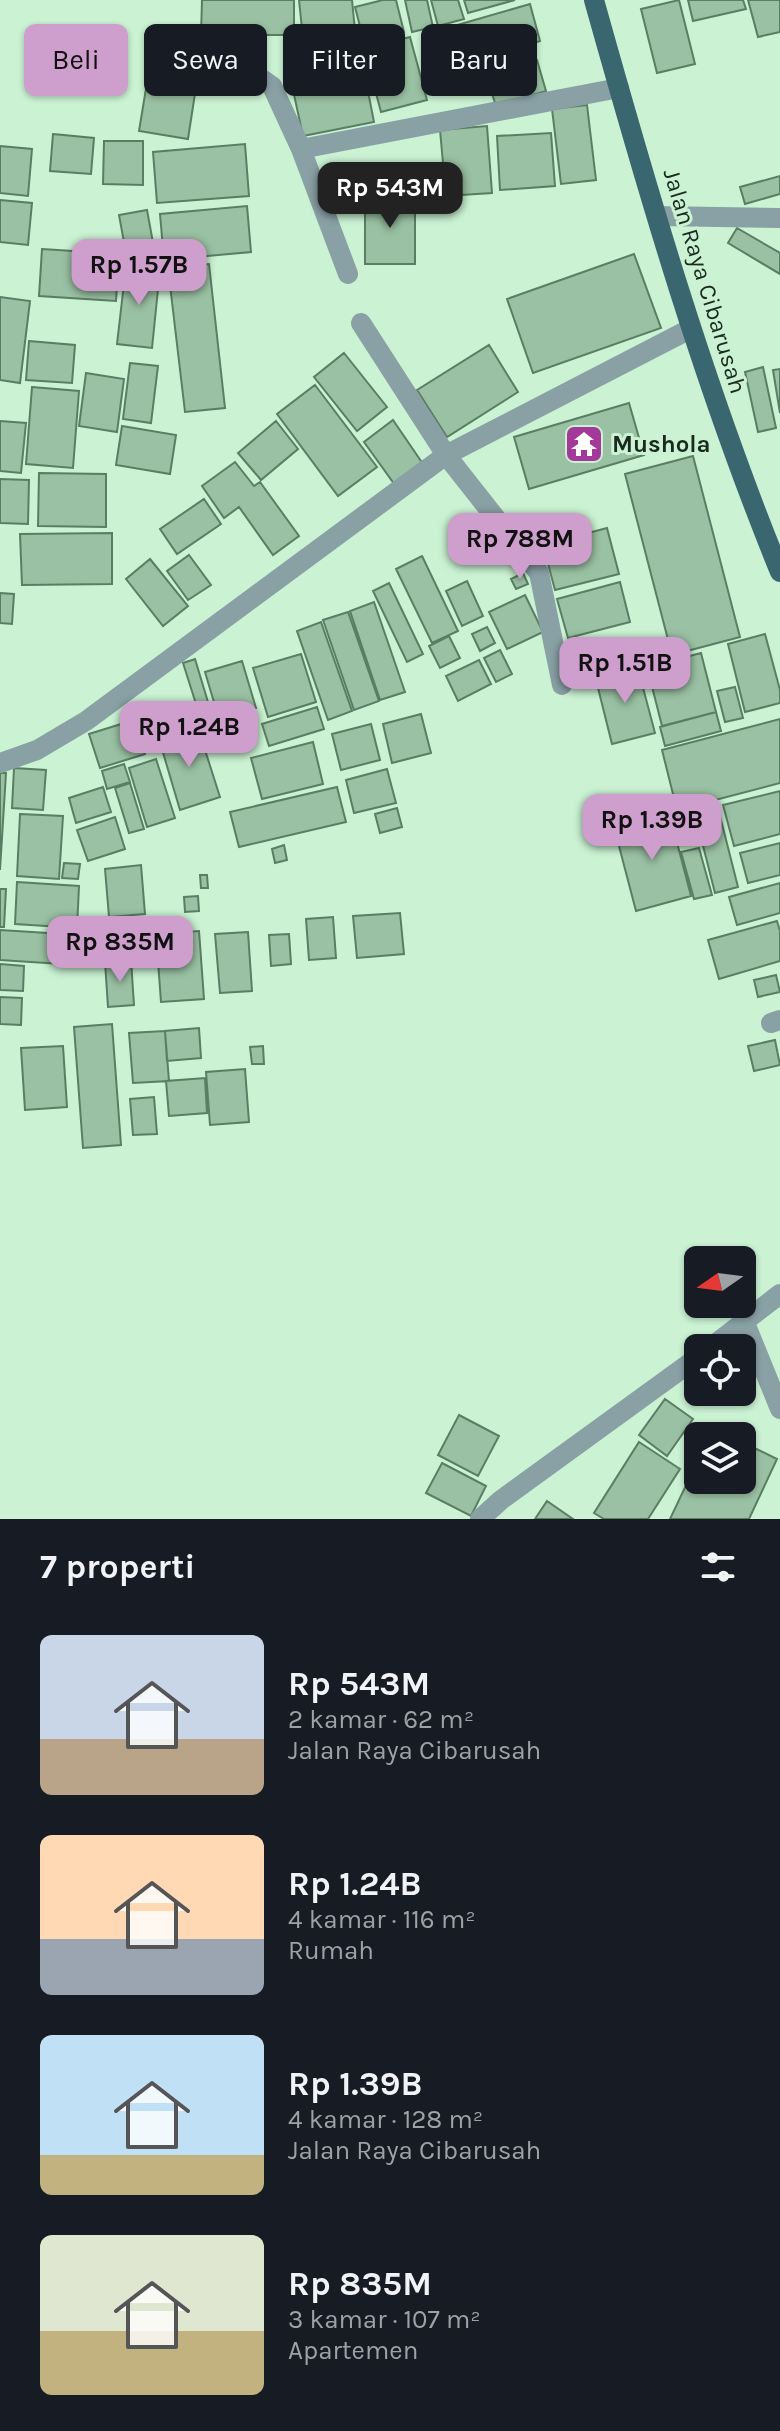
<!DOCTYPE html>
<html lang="id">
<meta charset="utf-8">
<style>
body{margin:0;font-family:Karla,sans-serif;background:#242831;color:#f1f3f6;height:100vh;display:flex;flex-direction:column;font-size:30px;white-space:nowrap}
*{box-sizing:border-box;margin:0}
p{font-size:26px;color:#9ea1a6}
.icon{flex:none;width:44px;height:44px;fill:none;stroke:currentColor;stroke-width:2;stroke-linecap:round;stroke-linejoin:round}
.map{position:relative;height:1519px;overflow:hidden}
.details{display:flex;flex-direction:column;background:#171b24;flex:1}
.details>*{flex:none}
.guide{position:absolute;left:24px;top:24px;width:732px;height:72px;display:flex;gap:16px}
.needle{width:52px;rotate:256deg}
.fabs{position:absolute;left:684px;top:1246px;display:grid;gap:16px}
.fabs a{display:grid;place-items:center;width:72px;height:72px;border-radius:12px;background:#171b24;box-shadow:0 2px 6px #0004;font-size:40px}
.price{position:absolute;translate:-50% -68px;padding:0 18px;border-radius:16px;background:#ce9fcd;color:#111;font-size:26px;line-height:52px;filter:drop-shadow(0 2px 4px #0008)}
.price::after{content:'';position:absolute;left:50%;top:48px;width:24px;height:18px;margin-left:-12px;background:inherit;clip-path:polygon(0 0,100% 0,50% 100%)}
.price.active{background:#222;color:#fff}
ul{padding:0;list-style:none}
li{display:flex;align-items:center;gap:24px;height:200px;padding:0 40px}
li span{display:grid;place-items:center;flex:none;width:224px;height:160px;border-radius:12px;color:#555}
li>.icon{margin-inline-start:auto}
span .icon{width:96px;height:96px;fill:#fffc;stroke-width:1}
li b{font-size:34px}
h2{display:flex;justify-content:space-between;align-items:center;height:96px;padding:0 40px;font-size:34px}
.pill{padding:0 28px;border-radius:12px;background:#171b24;box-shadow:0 2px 6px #0004;font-size:28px;line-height:72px}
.pill.active{background:#ce9fcd;color:#111}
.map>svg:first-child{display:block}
.building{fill:#9ac1a3;stroke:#5a7e63;stroke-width:2}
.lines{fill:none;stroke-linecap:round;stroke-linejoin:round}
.minor{stroke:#89a0a5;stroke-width:20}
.major{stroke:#3a666f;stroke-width:20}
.labels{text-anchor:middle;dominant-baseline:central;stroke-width:6;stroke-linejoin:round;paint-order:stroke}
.street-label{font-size:24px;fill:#1a2a1e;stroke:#caf2d3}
.poi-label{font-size:24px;font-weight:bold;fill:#1a2a1e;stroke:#caf2d3;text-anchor:start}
</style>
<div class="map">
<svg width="780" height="1519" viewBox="0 0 780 1519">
<rect width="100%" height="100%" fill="#caf2d3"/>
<path class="building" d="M202 0H294V35H201Z
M299 0H352L359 72 307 77Z
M383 0H396L404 32 364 42 355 7Z
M405 0H427L433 27 412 32Z
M431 0H458L464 19 438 26Z
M464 0H515L468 13Z
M679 0 695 64 657 73 641 9Z
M688 0H743L746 9 693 21Z
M748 0H780V32L758 37Z
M530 4 540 41 451 67 440 30Z
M410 37 427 100 381 112 364 48Z
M154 40 202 48 188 139 139 131Z
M537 60 546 91 496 106 486 75Z
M365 76 374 122 303 136 293 90Z
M587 105 596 180 561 184 552 109Z
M487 126 492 193 446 196 440 130Z
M551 133 555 186 500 190 497 136Z
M53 134 94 138 91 174 50 171Z
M104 141H143V185L103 184Z
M245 144 249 196 157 203 153 152Z
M0 146 32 149 28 196 0 193Z
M780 176V194L745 204 740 187Z
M365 196H415V264H365Z
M0 200 32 203 28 245 0 242Z
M247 206 251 252 164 260 160 214Z
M147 210 156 259 128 264 119 215Z
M737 228 780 253V274L728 243Z
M42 249 119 254 116 301 39 296Z
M634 254 661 328 533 373 507 299Z
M209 264 225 408 185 412 168 268Z
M126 266 160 270 152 348 117 344Z
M0 297 30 301 20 383 0 380Z
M29 341 75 345 72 383 26 380Z
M489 345 518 392 447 437 417 390Z
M344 353 387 407 357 431 314 377Z
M130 363 158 366 151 423 123 419Z
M763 367 776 428 758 432 745 372Z
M780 369V413L773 370Z
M86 373 124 379 117 432 79 426Z
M315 385 377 467 338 496 277 414Z
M32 387 79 391 73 468 26 464Z
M629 403 644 455 529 489 514 437Z
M393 420 423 464 395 485 364 442Z
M0 421 26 423 21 473 0 471Z
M276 421 298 449 261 480 238 453Z
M122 426 176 435 170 474 116 465Z
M693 456 740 637 672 655 625 474Z
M235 462 254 486 260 482 299 536 273 555 239 507 224 518 202 486Z
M39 473 106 474V527L38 526Z
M0 479 29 480 28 524 0 523Z
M204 499 221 524 177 554 160 529Z
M607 528 619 574 555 590 543 545Z
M112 533V584L22 585 20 534Z
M189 555 211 585 188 600 167 571Z
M422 556 458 631 432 643 396 569Z
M150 559 188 606 163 626 126 579Z
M523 573 528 584 516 589 511 579Z
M467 581 483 616 462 626 446 591Z
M620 582 630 622 568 638 557 599Z
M389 583 423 654 407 662 373 591Z
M0 593 14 594 12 624 0 623Z
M525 595 543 632 507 649 489 612Z
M374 602 405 692 380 700 350 611Z
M348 612 379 701 354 710 323 620Z
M321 622 352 711 328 720 297 631Z
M487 627 495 643 480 651 472 634Z
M765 634 780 690V703L745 712 728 644Z
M449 636 460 658 440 668 429 646Z
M500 650 512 674 496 682 484 658Z
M701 653 716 712 662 726 647 667Z
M301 654 316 702 268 717 253 668Z
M195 659 214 722 203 726 183 663Z
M479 660 491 684 458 701 446 676Z
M242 661 256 708 219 719 205 672Z
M637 665 655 733 612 744 595 676Z
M735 687 743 718 725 722 717 691Z
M317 707 324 729 269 746 262 724Z
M716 712 721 731 665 746 660 727Z
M421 714 431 753 392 763 383 724Z
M780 719V783L677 810 662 750Z
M134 720 145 754 100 768 89 734Z
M371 724 380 760 341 770 332 734Z
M198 728 220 797 180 810 159 739Z
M313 742 323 784 262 799 251 758Z
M156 759 175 818 147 827 129 768Z
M124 764 130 782 107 789 102 771Z
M14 768 46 770 43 810 12 808Z
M387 769 396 803 354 813 346 780Z
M0 773H6L0 870Z
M130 783 144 829 129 833 115 788Z
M103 787 111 812 76 823 69 798Z
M337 787 346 822 239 847 230 812Z
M780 791V834L734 846 723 805Z
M397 808 402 827 380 833 375 814Z
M669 812 691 896 636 911 614 827Z
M719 812 738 887 715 893 696 818Z
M20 814 63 816 59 879 17 876Z
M115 817 125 849 88 861 77 830Z
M780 843V875L748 883 740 853Z
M284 845 287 860 275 863 272 849Z
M699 848 712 895 694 899 681 852Z
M64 863 80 864 78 879 62 878Z
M141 865 145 914 109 917 105 869Z
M200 875H207L208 888H201Z
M17 882 79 886 77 928 15 924Z
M780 883V913L737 925 729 897Z
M0 889H6L4 927H0Z
M198 896 199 911 185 912 184 897Z
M400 913 404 954 357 958 353 916Z
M333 917 336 958 309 960 306 919Z
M777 921 780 931V961L719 979 708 940Z
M138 922 140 947 90 951 88 926Z
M0 930 63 934 61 964 0 960Z
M199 931 204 999 161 1002 156 934Z
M248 932 252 991 220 993 215 934Z
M289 934 291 964 271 966 269 935Z
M131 960 134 1005 108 1007 105 962Z
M0 964 24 966 23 991 0 990Z
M776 975 780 992 758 997 754 980Z
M0 997 22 998 21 1025 0 1024Z
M112 1024 121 1145 83 1148 74 1027Z
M199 1028 201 1058 167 1061 165 1031Z
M165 1031 169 1081 133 1083 129 1033Z
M775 1040 780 1065 754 1071 748 1046Z
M63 1046 67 1107 25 1110 21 1048Z
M263 1046 264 1064H252L250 1047Z
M245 1069 249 1122 210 1125 206 1072Z
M205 1078 207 1113 169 1116 166 1081Z
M154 1097 157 1134 133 1135 130 1099Z
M665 1399 693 1419 667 1456 639 1435Z
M459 1415 499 1436 478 1476 438 1455Z
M713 1428 729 1436H709Z
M639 1442 680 1469 648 1519H604L594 1513Z
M742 1442 777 1459 749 1519H670L698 1460V1480H742Z
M442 1463 486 1486 471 1516 426 1493Z
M547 1501 573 1519H535Z"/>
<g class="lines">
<path class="minor" d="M230 57 272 86 301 149 348 274
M301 149 619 88
M657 216 780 218
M361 323 446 455 539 573 562 685
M0 763 37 750 86 721 446 455 690 329
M771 1023 780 1020
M745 1323 780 1409
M710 1348 780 1294
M480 1519 501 1500 698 1357"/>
<path class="major" d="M594 0C648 193 704 386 780 572"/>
</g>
<defs>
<g id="temple-square" transform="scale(2)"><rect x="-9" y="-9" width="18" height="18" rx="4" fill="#a4399a" stroke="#caf2d3"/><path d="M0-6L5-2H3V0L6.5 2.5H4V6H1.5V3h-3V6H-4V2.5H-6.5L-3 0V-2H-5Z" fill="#fff"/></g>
</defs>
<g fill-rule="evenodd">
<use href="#temple-square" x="584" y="444"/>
</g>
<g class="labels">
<g class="street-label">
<text transform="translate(705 281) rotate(73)">Jalan Raya Cibarusah</text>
</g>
<g class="poi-label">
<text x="612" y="444">Mushola</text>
</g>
</g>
</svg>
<div class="fabs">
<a><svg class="needle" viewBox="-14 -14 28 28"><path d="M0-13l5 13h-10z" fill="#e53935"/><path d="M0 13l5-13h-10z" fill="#9ea1a6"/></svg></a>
<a><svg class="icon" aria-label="locate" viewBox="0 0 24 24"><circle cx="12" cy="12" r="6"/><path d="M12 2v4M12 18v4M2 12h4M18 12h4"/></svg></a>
<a><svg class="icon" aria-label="layers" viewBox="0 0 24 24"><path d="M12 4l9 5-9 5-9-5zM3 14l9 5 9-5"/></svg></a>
</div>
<b class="price active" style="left:390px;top:230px">Rp 543M</b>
<b class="price" style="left:139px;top:307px">Rp 1.57B</b>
<b class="price" style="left:520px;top:581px">Rp 788M</b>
<b class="price" style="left:625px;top:705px">Rp 1.51B</b>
<b class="price" style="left:189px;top:769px">Rp 1.24B</b>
<b class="price" style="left:652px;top:862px">Rp 1.39B</b>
<b class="price" style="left:120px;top:984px">Rp 835M</b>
<div class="guide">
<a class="pill active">Beli</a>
<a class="pill">Sewa</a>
<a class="pill">Filter</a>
<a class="pill">Baru</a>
</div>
</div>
<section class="details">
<h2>7 properti<svg class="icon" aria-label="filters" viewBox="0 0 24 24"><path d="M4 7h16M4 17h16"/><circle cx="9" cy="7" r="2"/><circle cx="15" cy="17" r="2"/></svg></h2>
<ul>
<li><span style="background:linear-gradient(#c9d6e8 65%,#b9a48a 0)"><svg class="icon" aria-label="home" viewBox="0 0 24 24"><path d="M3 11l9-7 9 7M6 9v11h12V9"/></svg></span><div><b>Rp 543M</b><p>2 kamar · 62 m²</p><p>Jalan Raya Cibarusah</p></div></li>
<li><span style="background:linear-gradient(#ffd9b3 65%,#9aa5b1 0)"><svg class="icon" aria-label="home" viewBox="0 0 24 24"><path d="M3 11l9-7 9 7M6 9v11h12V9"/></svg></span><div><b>Rp 1.24B</b><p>4 kamar · 116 m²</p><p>Rumah</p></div></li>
<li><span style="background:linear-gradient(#bfe0f5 75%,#c2b280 0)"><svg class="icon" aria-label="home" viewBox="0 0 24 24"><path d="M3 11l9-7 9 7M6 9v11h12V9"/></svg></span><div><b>Rp 1.39B</b><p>4 kamar · 128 m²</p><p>Jalan Raya Cibarusah</p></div></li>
<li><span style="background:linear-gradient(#dfe7d0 60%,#c2b280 0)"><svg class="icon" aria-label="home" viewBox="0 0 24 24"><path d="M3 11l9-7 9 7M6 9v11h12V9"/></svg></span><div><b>Rp 835M</b><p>3 kamar · 107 m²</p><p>Apartemen</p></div></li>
</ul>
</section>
